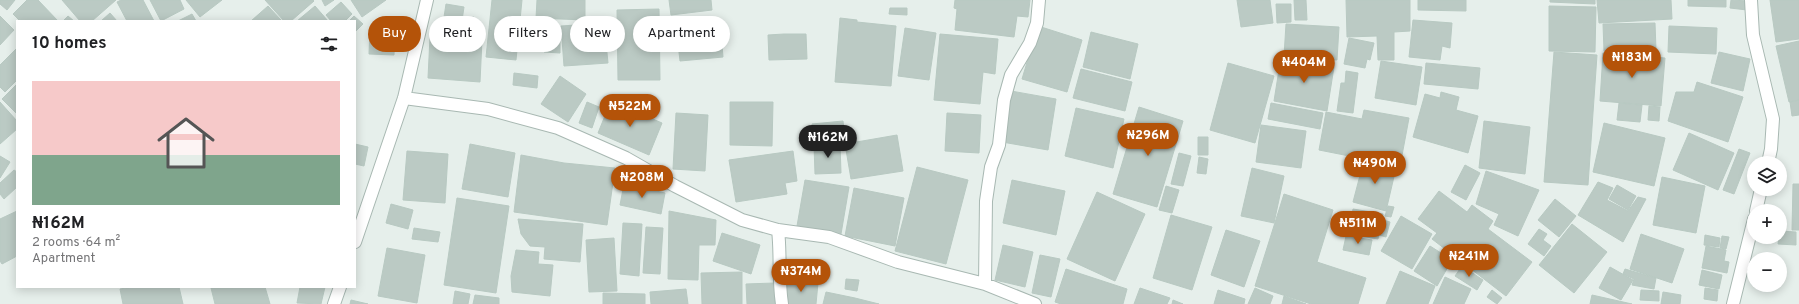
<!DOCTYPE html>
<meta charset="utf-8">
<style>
body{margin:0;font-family:Overpass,sans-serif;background:#f6f6f6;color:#202124;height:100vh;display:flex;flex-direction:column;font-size:15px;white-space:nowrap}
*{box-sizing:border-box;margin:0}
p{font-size:13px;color:#757577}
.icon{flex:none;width:22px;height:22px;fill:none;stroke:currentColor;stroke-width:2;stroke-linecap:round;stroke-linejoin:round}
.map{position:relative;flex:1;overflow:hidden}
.panel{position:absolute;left:16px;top:20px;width:340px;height:268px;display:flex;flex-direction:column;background:#fff;border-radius:0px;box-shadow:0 2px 10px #0003}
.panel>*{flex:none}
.banner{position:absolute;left:368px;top:16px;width:380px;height:36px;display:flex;gap:8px}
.tools{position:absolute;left:1747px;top:156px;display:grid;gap:8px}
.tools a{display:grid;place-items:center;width:40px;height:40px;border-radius:50%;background:#fff;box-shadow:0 2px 10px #0003;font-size:20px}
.price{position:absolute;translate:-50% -34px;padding:0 9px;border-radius:14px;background:#b45309;color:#fff;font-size:13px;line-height:26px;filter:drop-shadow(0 1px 2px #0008)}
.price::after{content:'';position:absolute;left:50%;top:24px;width:12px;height:9px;margin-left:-6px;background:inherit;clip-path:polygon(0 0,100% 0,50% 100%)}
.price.on{background:#222;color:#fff}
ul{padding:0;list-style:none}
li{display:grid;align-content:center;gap:8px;height:212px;padding:0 16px}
li span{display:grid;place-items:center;height:124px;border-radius:0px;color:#555}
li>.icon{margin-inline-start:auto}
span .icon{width:72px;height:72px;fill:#fffc;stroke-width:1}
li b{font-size:17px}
h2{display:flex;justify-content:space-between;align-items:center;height:48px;padding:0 16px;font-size:17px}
.tag{padding:0 14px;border-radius:18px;background:#fff;box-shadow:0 2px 10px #0003;font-size:14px;line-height:36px}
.tag.on{background:#b45309;color:#fff}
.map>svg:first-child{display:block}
.building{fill:#bbcac4;stroke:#b8c9c2}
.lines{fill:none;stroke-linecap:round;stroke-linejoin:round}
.street-casing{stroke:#a8b8b2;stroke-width:14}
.street{stroke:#fff;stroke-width:12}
</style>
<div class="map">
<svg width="1799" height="304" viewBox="0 0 1799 304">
<rect width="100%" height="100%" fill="#e6efeb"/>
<path class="building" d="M0 0H15L7 10 0 4Z
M27 0H38L58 21H20L13 14Z
M62 0H116L92 21H80Z
M121 0H143L154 21H127L117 2Z
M150 0H180L184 9 161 21Z
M186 0H222L200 17Z
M265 0H313L314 1 291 21H284Z
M322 0H334L325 6Z
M351 0H386L362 17Z
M492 0H522L516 60 486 57Z
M537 0H585V20L536 18Z
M669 0H711L712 10 671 15Z
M955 0H1030L1028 17 1017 16 1014 37 955 30 957 9 954 8Z
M1237 0H1270L1273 23 1241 27Z
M1294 0H1306L1307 20H1295Z
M1346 0H1410V31L1394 32V60H1378L1377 36 1347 37Z
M1418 0H1466V11L1418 10Z
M1550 0H1595V4L1550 2Z
M1597 0H1671L1672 19 1599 23Z
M1688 0H1726V7L1688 6Z
M1731 0 1748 1 1747 10 1730 8Z
M1770 0H1799V39L1776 42Z
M341 2 352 14 345 21H331L326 15Z
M446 4 464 7 460 34 442 30Z
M1276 4H1291V22L1277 23Z
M268 6 282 21H251Z
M315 6 328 21H297Z
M1549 6 1596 7 1595 52 1549 51Z
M890 8H907V15L889 14Z
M659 9 660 80H618L617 10Z
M110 13 117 21H101Z
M192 14 196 21H178Z
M0 16 14 30 0 45Z
M68 16 74 21H63Z
M354 16 363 24 355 32V21H349Z
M466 17H474L473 29 465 28Z
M840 18 857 20V22L896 26 891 86 835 82Z
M1413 20 1452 23 1450 48 1442 46 1440 60 1409 57Z
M720 22 723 57 680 61 676 26Z
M604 23 608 63 564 66 561 26Z
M1655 23 1656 50 1604 51 1603 24Z
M1286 24 1339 27 1337 60 1284 56Z
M1038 26 1082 40 1067 92 1022 79Z
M1669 26 1717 28 1716 54 1668 52Z
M370 28 395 29 394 55 369 54Z
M905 28 936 33 929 80 898 76Z
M545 31 560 32V53L544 52Z
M1091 32 1138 44 1130 79 1083 67Z
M784 34H806L807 59 769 60 768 35Z
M940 34 998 39 995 74 983 72 980 104 934 100Z
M430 37 482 40 480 82 428 78Z
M1349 38 1374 43 1370 60 1367 59 1365 68 1344 64Z
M1799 41V100L1789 102 1776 46Z
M17 48V80L5 92 0 87V65Z
M1554 52 1597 55 1588 185 1544 182Z
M1719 52 1750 59 1743 91 1711 83Z
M1603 53 1665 58 1661 106 1600 101Z
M1281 57 1334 67 1327 111 1274 101Z
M1381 61 1422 67 1416 105 1375 98Z
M1228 63 1274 76 1255 143 1210 130Z
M1426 63 1480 68 1478 89 1424 84Z
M1081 69 1132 82 1125 111 1073 98Z
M1346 71 1358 73 1353 113 1337 111 1341 83H1345Z
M514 73 538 76 537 88 513 85Z
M560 76 586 94 568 122 541 104Z
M1697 82 1743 97 1728 142 1668 121 1676 92H1694Z
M17 84V114L2 99Z
M1011 91 1056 99 1048 150 1002 142Z
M1441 92 1459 97 1456 110 1478 116 1468 153 1413 137 1425 94 1440 98Z
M1799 100V115L1792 116 1790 102Z
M611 101 662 123 649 155 598 133Z
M0 102 17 121V129L0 144Z
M587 102 599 107 592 128 579 123Z
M730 102H773L772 146 730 145Z
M1271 103 1323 113 1320 129 1268 119Z
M1619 103 1642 105 1640 122 1617 120Z
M1649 106 1660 107 1659 121 1648 120Z
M1139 107 1183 121 1157 207 1113 194Z
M1076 108 1124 119 1113 168 1065 156Z
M1364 110 1409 118 1400 166 1319 150 1326 112 1362 119Z
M676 113 708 115 705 171 673 169Z
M947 113 981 115 979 153 945 151Z
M843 121 845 137 814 139 812 124Z
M1484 121 1530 127 1525 174 1479 168Z
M1604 123 1665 138 1654 186 1593 172Z
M1261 125 1306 131 1301 168 1256 162Z
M1689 133 1734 153 1718 190 1673 170Z
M897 135 903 171 851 179 845 144Z
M1198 137H1208V155H1198Z
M355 144 368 147 364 166 355 164Z
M470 144 515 153 508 197 462 189Z
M840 144 841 173 815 174 814 145Z
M1739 149 1750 153 1734 194 1723 190Z
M407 151 448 154 445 203 403 200Z
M793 151 797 181 785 183 787 194 736 202 729 160Z
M1179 153 1191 156 1183 186 1171 184Z
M521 155 564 163 615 168 607 225 514 212Z
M0 156 10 162 0 178Z
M1199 157 1208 159 1206 174 1197 173Z
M1364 160 1396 168 1386 211 1353 202Z
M1465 165 1480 173 1466 200 1451 192Z
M917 167 968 180 946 264 895 251Z
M1252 168 1284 176 1274 223 1241 216Z
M14 170 17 172V187L4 199 0 194V183Z
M1486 171 1539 190 1518 236 1494 225 1499 214 1476 204Z
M1662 177 1705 186 1696 233 1653 225Z
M805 180 849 187 841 234 797 226Z
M1012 180 1065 191 1056 235 1003 223Z
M1598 182 1613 188 1607 200 1628 211 1638 197 1646 199 1623 242 1578 215Z
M624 184 665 193 661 214 620 205Z
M1793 184H1799V230H1792Z
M1617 185 1636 196 1628 210 1609 199Z
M1166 186 1179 190 1172 213 1159 210Z
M854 188 904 198 895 246 845 236Z
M1439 191 1467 212 1472 205 1493 221 1488 229 1532 262 1506 296 1432 239 1437 233 1418 219Z
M1097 192 1145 214 1115 281 1067 259Z
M1284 194 1333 210 1317 262 1366 278 1358 304H1311L1255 286Z
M457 198 509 206 496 293 444 285Z
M1555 199 1576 216 1559 237 1538 220Z
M391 204 413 210 408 229 386 223Z
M1388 206 1394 207 1391 217 1385 216Z
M1353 209 1383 214 1378 239 1349 234Z
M17 211V256L2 264 0 261V219Z
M669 211 716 220 715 245H699L698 280 668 279Z
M1171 215 1212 227 1192 290 1153 278Z
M1401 216 1432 234 1412 269 1381 251Z
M518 219 583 224 580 262 544 259 545 247 530 246 521 234Z
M1383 220 1390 222 1386 237 1379 235Z
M623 223 642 224 639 276 620 274Z
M1572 224 1607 252 1574 293 1539 265Z
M646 227 663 228 660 274 643 273Z
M414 228 440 232 438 242 412 239Z
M1539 229 1547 234 1543 240 1551 246 1544 256 1528 244Z
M1226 230 1260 241 1244 287 1211 275Z
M1780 231 1796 232V245L1778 244Z
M722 233 760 245 751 274 713 261Z
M1641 234 1684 249 1672 283 1630 269Z
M1705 235 1720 238 1719 247 1704 245Z
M1346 236 1372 240 1369 255 1343 250Z
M1722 236 1729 237 1726 249 1720 248Z
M614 238 617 291 589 292 586 240Z
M1003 245 1033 252 1025 287 995 280Z
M1430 246 1452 260 1437 286 1414 271Z
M1706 246 1726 250 1724 261 1729 262 1727 273 1702 268Z
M387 248 425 255 417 303 378 296Z
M516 250 539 252 538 264 553 265 550 296 512 292 511 276Z
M1040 255 1060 259 1051 297 1032 293Z
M813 266 825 271 822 281 809 276Z
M1462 266 1483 280 1477 290 1455 276Z
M1610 267 1633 280 1621 300 1599 288Z
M1066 269 1127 289 1123 304H1061L1055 302Z
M1625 269 1656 278 1654 289 1632 285 1634 279 1623 274Z
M1702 270 1722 275 1719 289 1699 285Z
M1400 271 1435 286 1428 304H1386Z
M742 272V304H702L701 273Z
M1445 277 1471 289 1464 304H1433Z
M846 279 859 280 857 291 845 289Z
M787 280 818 283 816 304H784Z
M774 283 776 304H747L746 284Z
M132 287H179L183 304H123L120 289Z
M265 287 270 304H215L211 288Z
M300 287H325L321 304 297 303Z
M1140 288 1170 298 1167 304H1134Z
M1255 288 1273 296 1270 304H1248Z
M1705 288 1718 290 1717 301 1704 299Z
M686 289 688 304H651L650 292Z
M1218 290 1245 299 1244 304H1214Z
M1492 290 1502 298 1497 304 1487 297Z
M1641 290 1659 291V301L1640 300Z
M455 291 470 294 468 304H453Z
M826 292 855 298 879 304H823Z
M1663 292 1681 295 1680 304H1661Z
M603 293 645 294V304H603Z
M475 295 499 298V304H473Z
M1592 295 1632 304H1590Z
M1284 296 1306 304H1282Z
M351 300 368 304H350Z
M1173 300 1183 304H1172Z"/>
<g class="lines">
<g class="street-casing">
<path id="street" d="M1751 0 1753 35 1773 119 1771 149 1768 163
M404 98 488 109 558 128 626 158 675 186 742 220 778 230 829 237 898 262 985 284 1035 304
M1756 211 1761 189
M778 230C781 255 778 279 782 304
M355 242 404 98 427 0
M985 284 986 201 991 167 999 145 1004 100 1011 75 1030 43 1037 23 1039 0
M334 304 340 287
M1733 304 1754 219"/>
</g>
<use href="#street" class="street"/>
</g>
</svg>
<div class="tools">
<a><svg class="icon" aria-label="layers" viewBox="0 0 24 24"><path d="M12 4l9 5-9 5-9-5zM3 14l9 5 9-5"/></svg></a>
<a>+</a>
<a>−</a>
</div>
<b class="price" style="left:1632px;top:79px">₦183M</b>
<b class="price" style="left:1304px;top:84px">₦404M</b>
<b class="price" style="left:630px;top:128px">₦522M</b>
<b class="price" style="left:1148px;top:157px">₦296M</b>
<b class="price on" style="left:828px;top:159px">₦162M</b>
<b class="price" style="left:1375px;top:185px">₦490M</b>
<b class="price" style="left:642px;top:199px">₦208M</b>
<b class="price" style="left:1358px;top:245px">₦511M</b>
<b class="price" style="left:1469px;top:278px">₦241M</b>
<b class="price" style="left:801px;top:293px">₦374M</b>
<div class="banner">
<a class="tag on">Buy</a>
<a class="tag">Rent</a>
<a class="tag">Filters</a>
<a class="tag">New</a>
<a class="tag">Apartment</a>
</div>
<section class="panel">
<h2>10 homes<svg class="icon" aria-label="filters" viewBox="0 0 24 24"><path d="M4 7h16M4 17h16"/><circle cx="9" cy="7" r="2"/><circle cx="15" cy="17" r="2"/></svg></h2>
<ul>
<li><span style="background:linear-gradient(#f6c9c9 60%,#7fa58c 0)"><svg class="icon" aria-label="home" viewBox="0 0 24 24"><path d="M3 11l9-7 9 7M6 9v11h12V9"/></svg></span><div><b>₦162M</b><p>2 rooms · 64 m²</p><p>Apartment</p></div></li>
</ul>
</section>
</div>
